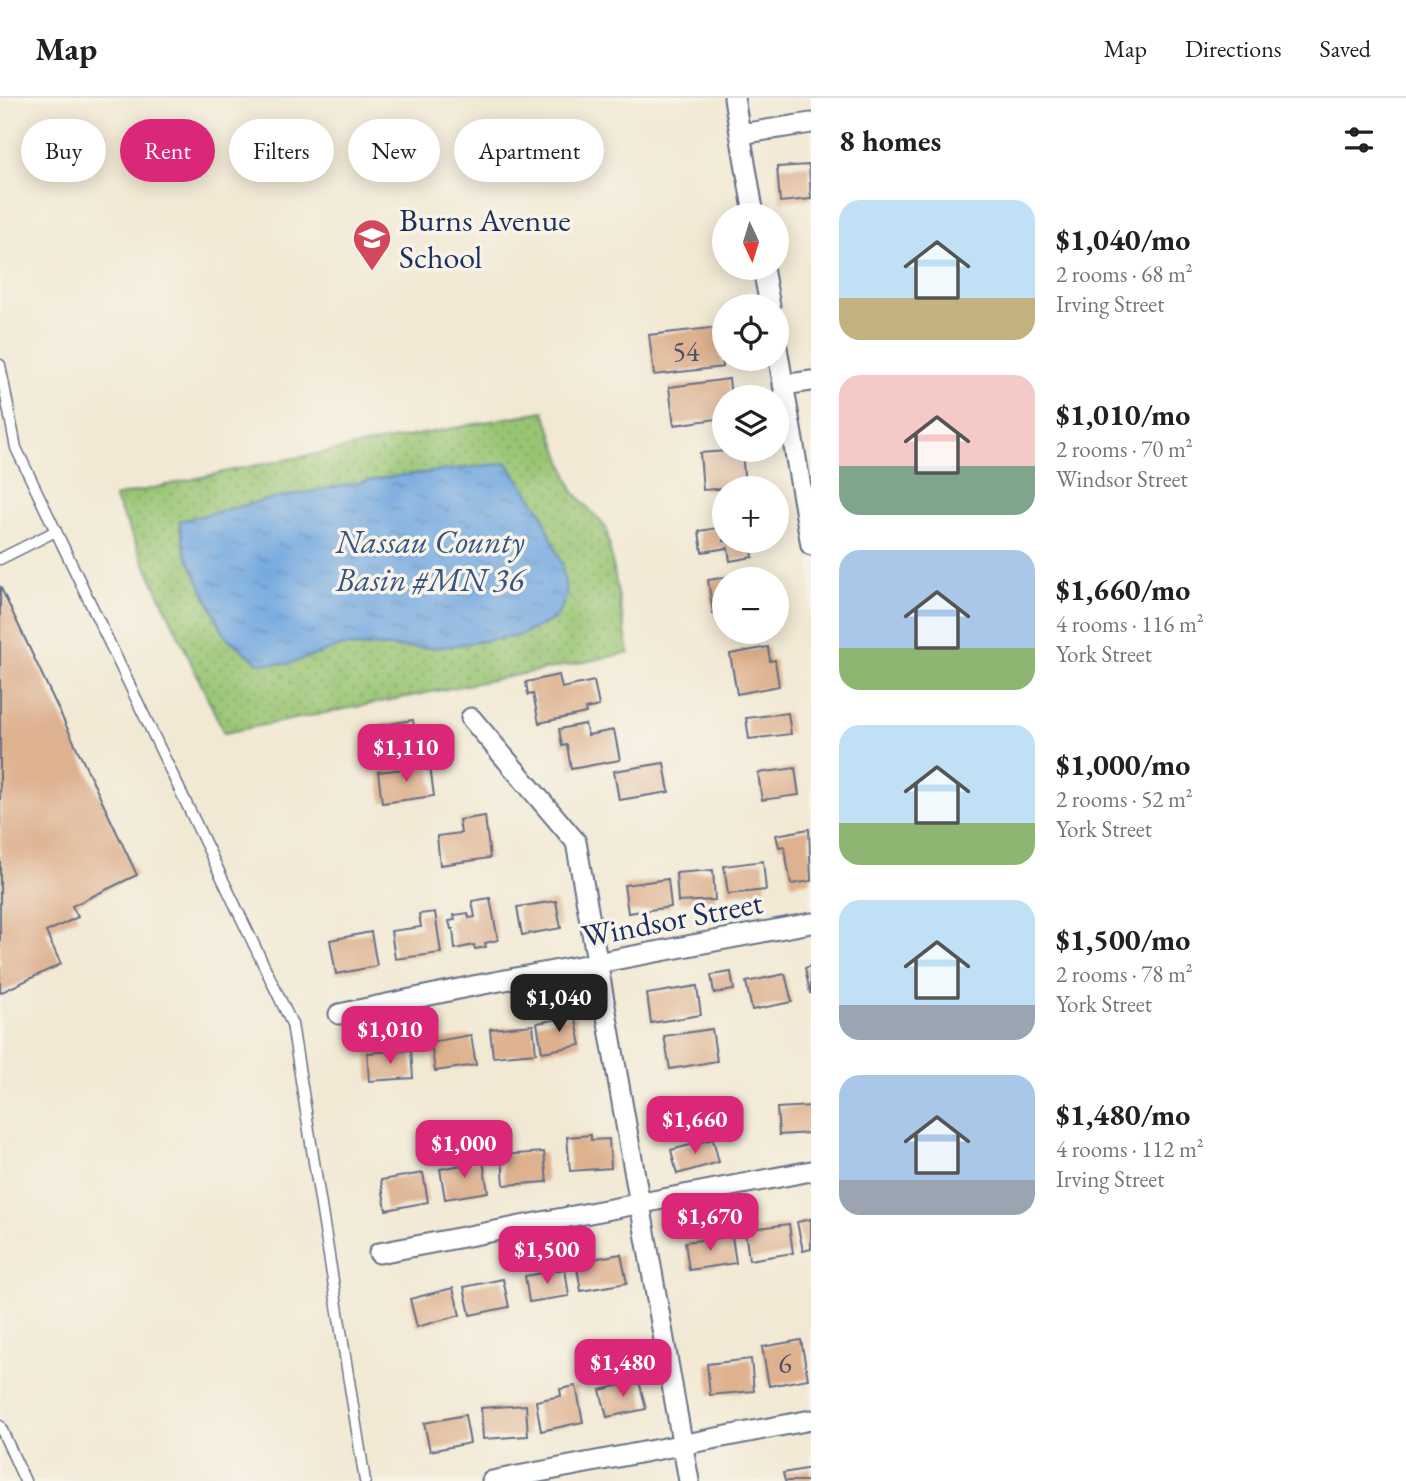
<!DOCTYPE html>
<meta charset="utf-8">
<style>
body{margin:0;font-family:"EB Garamond",serif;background:#f2f2f2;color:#202124;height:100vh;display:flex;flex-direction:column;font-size:26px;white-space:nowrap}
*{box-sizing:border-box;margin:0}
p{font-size:23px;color:#757577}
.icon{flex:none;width:38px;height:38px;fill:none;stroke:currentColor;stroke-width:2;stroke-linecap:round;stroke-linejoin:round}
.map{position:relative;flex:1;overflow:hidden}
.sheet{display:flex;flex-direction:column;background:#fff;width:595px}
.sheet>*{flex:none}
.top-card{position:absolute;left:21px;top:21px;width:665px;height:63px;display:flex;gap:14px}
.needle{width:46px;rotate:176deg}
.fabs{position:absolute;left:712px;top:105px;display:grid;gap:14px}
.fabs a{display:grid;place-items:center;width:77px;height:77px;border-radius:50%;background:#fff;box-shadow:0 4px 18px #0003;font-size:35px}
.price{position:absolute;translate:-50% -60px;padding:0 16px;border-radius:14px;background:#db2777;color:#fff;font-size:23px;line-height:46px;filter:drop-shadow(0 2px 4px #0008)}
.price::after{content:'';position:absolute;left:50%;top:42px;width:21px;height:16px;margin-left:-10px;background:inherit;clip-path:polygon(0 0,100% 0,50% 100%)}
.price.selected{background:#222;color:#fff}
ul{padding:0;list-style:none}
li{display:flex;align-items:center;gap:21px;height:175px;padding:0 28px}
li span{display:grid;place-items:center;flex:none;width:196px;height:140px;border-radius:21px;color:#555}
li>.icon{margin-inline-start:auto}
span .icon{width:84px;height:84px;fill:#fffc;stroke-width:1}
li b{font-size:30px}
h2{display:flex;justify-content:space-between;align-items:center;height:84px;padding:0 28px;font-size:30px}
.tag{padding:0 24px;border-radius:32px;background:#fff;box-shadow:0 4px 18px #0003;font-size:24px;line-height:63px}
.tag.selected{background:#db2777;color:#fff}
header{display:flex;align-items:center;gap:42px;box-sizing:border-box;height:98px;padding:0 35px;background:#fff;border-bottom:2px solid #e0e0e0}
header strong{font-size:33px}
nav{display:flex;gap:38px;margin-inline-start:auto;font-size:24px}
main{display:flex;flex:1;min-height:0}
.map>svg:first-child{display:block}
.grass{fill:url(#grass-dots);stroke:#5a7a68;stroke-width:2}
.water{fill:url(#water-ripples);stroke:#476c9f;stroke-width:2}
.building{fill:#deb18f}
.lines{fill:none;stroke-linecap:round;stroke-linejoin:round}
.service-casing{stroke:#667087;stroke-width:13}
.minor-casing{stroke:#667087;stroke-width:23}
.service{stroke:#fff;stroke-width:10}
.minor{stroke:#fff;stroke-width:19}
.labels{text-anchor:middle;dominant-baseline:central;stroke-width:7;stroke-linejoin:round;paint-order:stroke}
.number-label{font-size:28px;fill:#4c506a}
.poi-label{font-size:32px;fill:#1b2f5e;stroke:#f7f3e8;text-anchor:start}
.street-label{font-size:32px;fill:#1b2f5e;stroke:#f7f3e8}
.water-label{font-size:33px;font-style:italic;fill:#355485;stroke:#f7f3e8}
</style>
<header>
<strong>Map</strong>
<nav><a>Map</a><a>Directions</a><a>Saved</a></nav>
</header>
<main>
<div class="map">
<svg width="811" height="1383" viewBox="0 0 811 1383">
<defs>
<pattern id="grass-dots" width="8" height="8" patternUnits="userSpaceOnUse" patternTransform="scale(1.75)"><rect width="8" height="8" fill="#99c573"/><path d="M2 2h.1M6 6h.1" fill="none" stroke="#7ca062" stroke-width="1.8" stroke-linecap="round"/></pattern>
<pattern id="water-ripples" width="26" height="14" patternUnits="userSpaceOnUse" patternTransform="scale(1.75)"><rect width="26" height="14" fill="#73a9e0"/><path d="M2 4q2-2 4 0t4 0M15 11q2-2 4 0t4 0" fill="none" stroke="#5e8ab9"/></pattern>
</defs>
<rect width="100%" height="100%" fill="#f7f3e8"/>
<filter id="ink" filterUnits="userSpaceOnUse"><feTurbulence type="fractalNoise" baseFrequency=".0143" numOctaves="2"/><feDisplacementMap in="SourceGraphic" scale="14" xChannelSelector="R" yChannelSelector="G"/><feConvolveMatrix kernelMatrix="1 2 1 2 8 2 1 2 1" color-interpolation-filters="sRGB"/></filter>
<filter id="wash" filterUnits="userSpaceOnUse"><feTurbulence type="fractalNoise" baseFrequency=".00686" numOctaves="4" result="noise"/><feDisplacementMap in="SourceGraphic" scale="28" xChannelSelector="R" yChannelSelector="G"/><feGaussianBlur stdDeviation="1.57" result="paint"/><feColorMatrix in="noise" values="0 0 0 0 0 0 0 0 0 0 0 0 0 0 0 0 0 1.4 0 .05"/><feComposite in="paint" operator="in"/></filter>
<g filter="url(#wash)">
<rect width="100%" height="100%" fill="#f2e9d4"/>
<path class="grass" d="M544 313 573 393 606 430 629 555 224 635 114 399 237 371Z"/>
<path class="water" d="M507 365 541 413 562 467 567 497 556 520 519 538 435 550 342 548 288 566 259 565 225 538 186 456 179 423 266 402 388 379Z"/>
<g id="blocks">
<path class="building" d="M809 67 811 101 780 104 777 69Z
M719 229 723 269 654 277 649 237Z
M729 281 731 299H724V320L674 327 669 289Z
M742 352 745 389 703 392 700 355Z
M724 429V443H751L753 459 730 463 728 450 702 454 699 433Z
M747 476 748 481H724V513L713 515 708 482Z
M0 488 137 777 72 808 78 819 46 834 61 866 0 895Z
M768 549 770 563 775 562 779 588 737 596 730 556Z
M559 577 562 590 594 583 599 608 585 611 586 615 539 625 533 596 528 597 526 584Z
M788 615 791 636 749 641 746 620Z
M413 622 417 648 374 655 370 629Z
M585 626 588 637 614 632 620 662 571 671 567 647 562 648 559 631Z
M664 665 669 694 619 702 614 673Z
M430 668 434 698 382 705 378 674Z
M795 670 799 697 762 702 758 675Z
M485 718 490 760 440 767 437 738 461 735 459 722Z
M809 731 811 783 791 786 784 748 779 749 776 737Z
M763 763 766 792 728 796 724 768Z
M713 772 715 802 678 804 676 775Z
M668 781 671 809 628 815 624 787Z
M490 800 498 842 485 845 486 849 475 851 474 847 455 851 453 831H451L449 823 455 822 454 817 468 815 469 820 475 819 472 803Z
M556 803 561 830 522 837 517 809Z
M435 814 441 855 395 861 391 833 421 829 419 816Z
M371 834 377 868 336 876 330 842Z
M811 868V895H810L805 870Z
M731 874 734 892 714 895 711 877Z
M785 876 792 904 752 912 746 884Z
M697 888 701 917 651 925 647 896Z
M575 918 581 947 542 954 537 925Z
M533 927 536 955 493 959 490 931Z
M712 931 717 963 670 971 664 938Z
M471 937 476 967 435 973 431 944Z
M411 952 413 980 369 983 367 955Z
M811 1008V1035L779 1037 777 1010Z
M591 1037V1042L609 1041 611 1070 570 1073 567 1039Z
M713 1041 719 1064 677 1076 671 1052Z
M544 1054 547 1084 504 1087 502 1057Z
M483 1063 488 1094 445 1101 440 1071Z
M423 1075 428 1104 386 1112 381 1082Z
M811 1121V1151L803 1153 797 1124Z
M789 1126 793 1155 749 1162 745 1132Z
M732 1138 736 1165 689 1172 685 1144Z
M621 1156 627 1185 581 1193 576 1164Z
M565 1171 569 1198 529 1204 525 1178Z
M503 1181 509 1209 470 1217 464 1189Z
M453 1190 460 1217 417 1229 410 1201Z
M801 1242 808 1281 769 1288 762 1249Z
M751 1261 754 1293 710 1297 707 1266Z
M639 1283 646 1311 607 1319 600 1292Z
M576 1288 583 1324 541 1333 536 1303 561 1298 560 1291Z
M526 1307 528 1338 483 1341 481 1310Z
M465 1317 470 1345 430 1353 424 1325Z
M811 1370V1383H785L783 1375Z"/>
</g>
</g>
<g filter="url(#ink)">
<use href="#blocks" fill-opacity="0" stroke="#667087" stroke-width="2"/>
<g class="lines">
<g class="service-casing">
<path id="service" d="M0 267 16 350 292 926 365 1383
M0 461 56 433
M0 1328 25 1383"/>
</g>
<g class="minor-casing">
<path id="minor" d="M734 0 754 117
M740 36 811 25
M763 170 770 208
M777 250 811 447
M783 287 811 283
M471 620 576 744 689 1383
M339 916 473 888 811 825
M379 1155 811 1073
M492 1383 811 1322"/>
</g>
<use href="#service" class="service"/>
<use href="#minor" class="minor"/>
</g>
</g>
<defs>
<g id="school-pin" transform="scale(2.0125)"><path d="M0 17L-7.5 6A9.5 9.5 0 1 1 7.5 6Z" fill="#d1495b" stroke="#f7f3e8"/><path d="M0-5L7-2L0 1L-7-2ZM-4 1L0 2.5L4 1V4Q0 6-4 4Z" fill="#fff"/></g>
</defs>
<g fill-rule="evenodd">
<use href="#school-pin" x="372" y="140"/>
</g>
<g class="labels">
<g class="number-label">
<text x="686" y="253">54</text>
<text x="785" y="1265">6</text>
</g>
<g class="poi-label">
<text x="399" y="122">Burns Avenue<tspan x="399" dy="37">School</tspan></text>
</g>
<g class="street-label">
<text transform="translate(672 821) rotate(-11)">Windsor Street</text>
</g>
<g class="water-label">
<text x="430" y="443">Nassau County<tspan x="430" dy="38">Basin #MN 36</tspan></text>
</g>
</g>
</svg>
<div class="fabs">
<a><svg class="needle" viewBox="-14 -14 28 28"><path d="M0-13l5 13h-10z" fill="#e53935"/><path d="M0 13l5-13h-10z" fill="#757577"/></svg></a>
<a><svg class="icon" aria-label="locate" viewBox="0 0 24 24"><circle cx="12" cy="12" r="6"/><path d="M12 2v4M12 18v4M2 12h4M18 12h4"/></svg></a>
<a><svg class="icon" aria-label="layers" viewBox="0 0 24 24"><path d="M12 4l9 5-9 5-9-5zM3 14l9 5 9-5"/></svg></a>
<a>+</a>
<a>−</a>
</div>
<b class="price" style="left:406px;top:686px">$1,110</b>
<b class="price selected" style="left:559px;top:936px">$1,040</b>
<b class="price" style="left:390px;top:968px">$1,010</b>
<b class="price" style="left:695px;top:1058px">$1,660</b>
<b class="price" style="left:464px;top:1082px">$1,000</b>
<b class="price" style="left:710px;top:1155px">$1,670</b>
<b class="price" style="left:547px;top:1188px">$1,500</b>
<b class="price" style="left:623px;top:1301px">$1,480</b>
<div class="top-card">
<a class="tag">Buy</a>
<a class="tag selected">Rent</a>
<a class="tag">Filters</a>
<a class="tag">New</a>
<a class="tag">Apartment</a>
</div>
</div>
<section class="sheet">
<h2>8 homes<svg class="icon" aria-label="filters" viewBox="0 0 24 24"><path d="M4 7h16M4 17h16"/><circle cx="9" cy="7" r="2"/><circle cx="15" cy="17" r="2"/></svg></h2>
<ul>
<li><span style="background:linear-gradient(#bfe0f5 70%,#c2b280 0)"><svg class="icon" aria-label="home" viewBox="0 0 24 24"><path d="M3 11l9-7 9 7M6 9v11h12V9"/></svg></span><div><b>$1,040/mo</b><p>2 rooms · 68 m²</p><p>Irving Street</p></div></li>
<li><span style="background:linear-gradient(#f6c9c9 65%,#7fa58c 0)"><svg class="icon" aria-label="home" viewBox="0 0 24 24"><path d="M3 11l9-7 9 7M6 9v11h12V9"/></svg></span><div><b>$1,010/mo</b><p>2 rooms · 70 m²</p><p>Windsor Street</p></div></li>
<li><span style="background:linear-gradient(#a9c7e8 70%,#8fb573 0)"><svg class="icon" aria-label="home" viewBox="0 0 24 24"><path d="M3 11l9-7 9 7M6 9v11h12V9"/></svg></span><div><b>$1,660/mo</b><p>4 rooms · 116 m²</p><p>York Street</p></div></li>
<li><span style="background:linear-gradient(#bfe0f5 70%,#8fb573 0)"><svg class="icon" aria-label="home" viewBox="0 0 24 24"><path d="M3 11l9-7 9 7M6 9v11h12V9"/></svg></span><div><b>$1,000/mo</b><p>2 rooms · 52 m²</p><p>York Street</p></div></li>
<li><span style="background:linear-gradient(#bfe0f5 75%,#9aa5b1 0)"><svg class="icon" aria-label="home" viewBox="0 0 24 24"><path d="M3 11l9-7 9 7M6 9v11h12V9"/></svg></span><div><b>$1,500/mo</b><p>2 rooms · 78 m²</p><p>York Street</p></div></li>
<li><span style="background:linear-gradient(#a9c7e8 75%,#9aa5b1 0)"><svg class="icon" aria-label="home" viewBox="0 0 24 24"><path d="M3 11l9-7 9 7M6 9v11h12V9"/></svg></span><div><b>$1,480/mo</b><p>4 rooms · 112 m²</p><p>Irving Street</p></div></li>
</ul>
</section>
</main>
